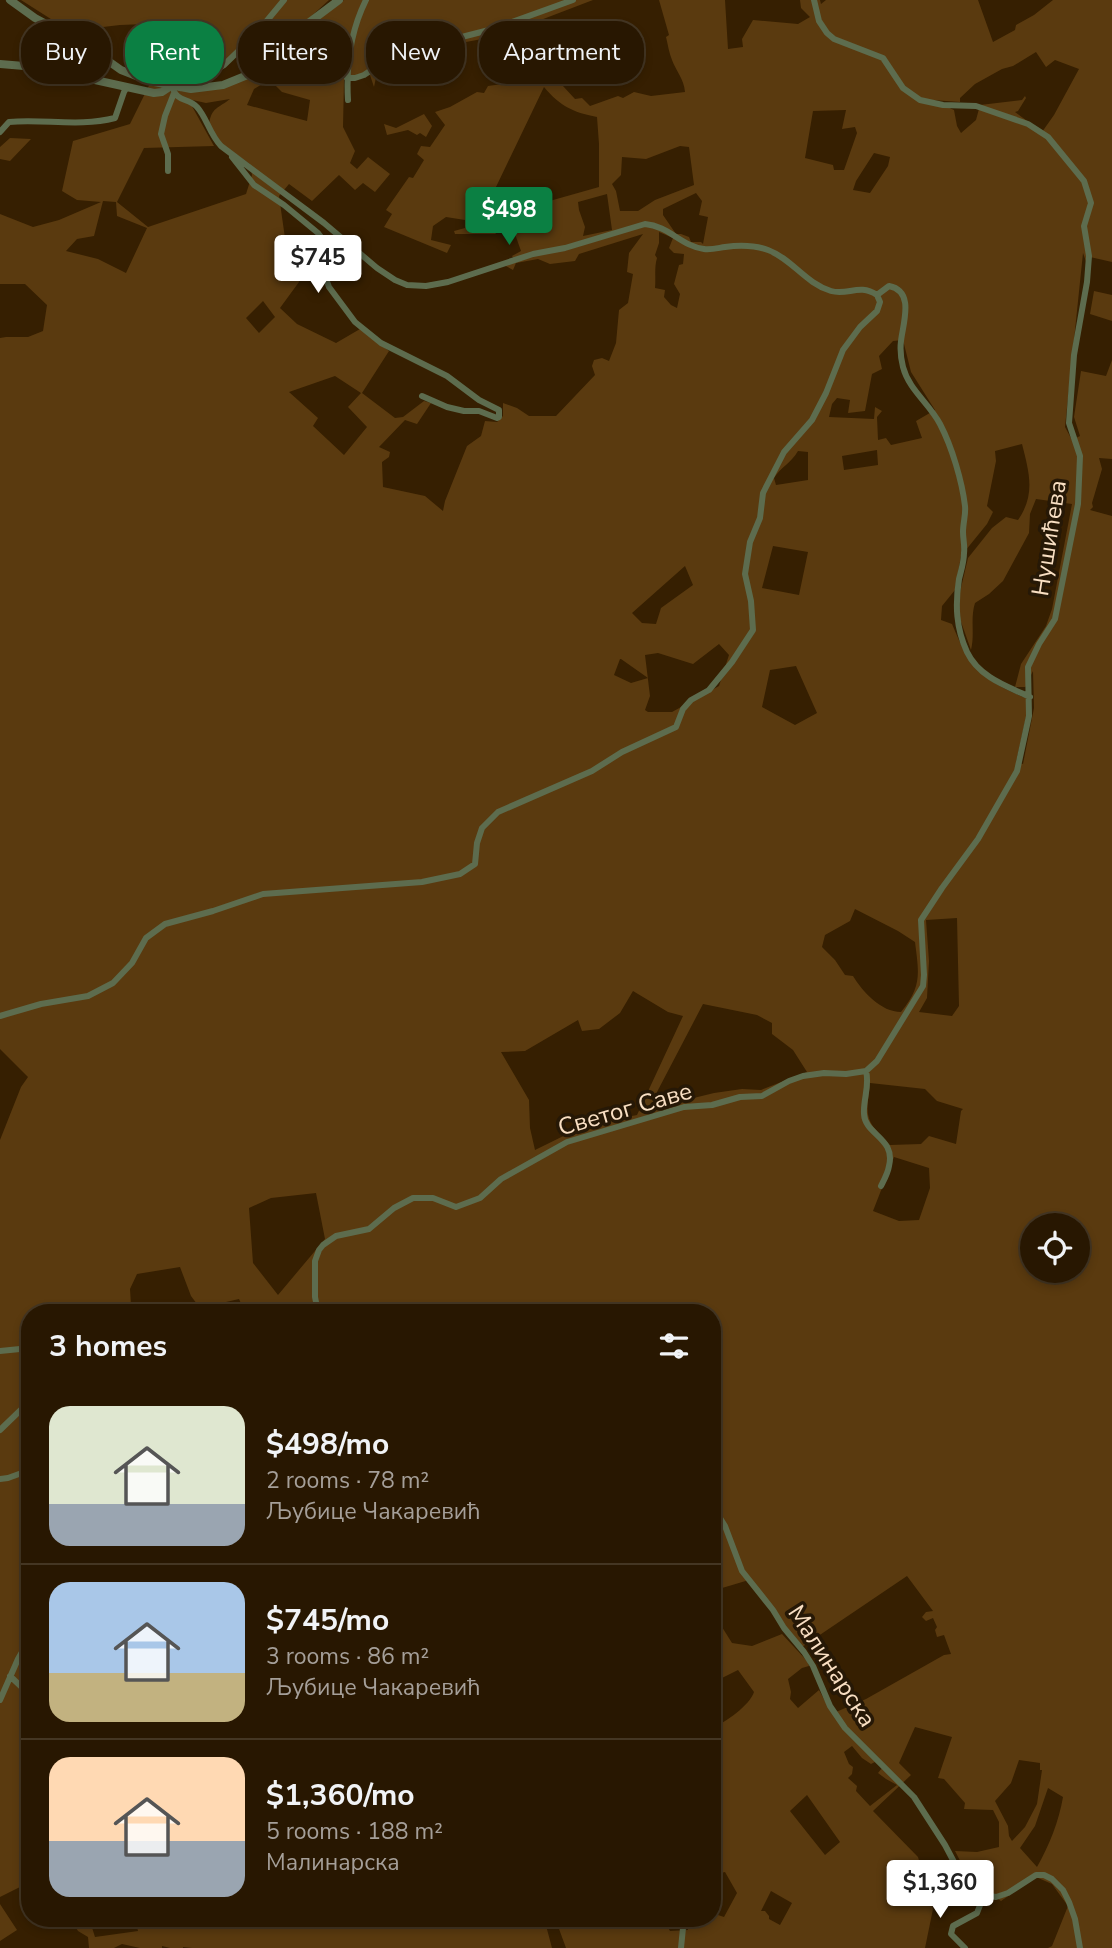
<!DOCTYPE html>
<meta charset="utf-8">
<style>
body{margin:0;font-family:"Nunito Sans",sans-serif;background:#342410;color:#f1f3f6;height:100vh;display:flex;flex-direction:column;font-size:26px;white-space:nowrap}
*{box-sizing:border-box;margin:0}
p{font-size:23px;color:#a59f99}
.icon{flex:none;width:38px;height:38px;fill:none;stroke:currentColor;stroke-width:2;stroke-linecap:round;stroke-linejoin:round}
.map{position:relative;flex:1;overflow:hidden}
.side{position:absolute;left:21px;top:1304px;width:700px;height:623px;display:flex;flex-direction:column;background:#281701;border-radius:28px;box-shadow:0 4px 10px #0003,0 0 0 2px #443623}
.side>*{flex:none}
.hud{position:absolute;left:21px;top:21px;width:700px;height:63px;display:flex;gap:14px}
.tools{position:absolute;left:1020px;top:1213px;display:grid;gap:14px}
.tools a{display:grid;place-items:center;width:70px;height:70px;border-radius:50%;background:#281701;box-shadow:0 4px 10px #0003,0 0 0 2px #443623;font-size:35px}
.price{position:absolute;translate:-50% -60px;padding:0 16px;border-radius:7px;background:#fff;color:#222;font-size:23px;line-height:46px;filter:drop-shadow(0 2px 4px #0008)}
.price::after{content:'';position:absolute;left:50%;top:42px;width:21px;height:16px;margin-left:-10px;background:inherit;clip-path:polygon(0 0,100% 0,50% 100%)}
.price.current{background:#0b8043;color:#fff}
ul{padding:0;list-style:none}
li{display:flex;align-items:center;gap:21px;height:175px;padding:0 28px}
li+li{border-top:2px solid #443623}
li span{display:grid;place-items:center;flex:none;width:196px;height:140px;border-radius:21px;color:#555}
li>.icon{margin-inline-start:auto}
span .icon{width:84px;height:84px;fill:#fffc;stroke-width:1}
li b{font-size:30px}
h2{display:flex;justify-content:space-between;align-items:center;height:84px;padding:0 28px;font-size:30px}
.tag{padding:0 24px;border-radius:28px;background:#281701;box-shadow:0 4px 10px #0003,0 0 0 2px #443623;font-size:24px;line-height:63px}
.tag.current{background:#0b8043;color:#fff}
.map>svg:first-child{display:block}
.green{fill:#5a3a0f;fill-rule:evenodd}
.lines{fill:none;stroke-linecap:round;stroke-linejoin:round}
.minor{stroke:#5d6c4e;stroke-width:6}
.tertiary{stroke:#5d6c4e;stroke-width:8}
.labels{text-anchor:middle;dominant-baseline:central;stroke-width:7;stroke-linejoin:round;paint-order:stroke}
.street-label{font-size:24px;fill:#f9dfc3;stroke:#261806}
</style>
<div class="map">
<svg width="1112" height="1948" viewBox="0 0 1112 1948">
<rect width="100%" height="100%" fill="#361f01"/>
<path class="green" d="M21 0H329L269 55 253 41 236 52 208 76 211 84 252 77 270 65 320 16 344 0H593L504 34 488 35 482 39 429 49 424 53 378 68 374 87 370 75 344 80 343 127 355 151 350 163 357 169 368 157 390 174 375 192 363 183 355 190 339 175 312 201 289 184 279 196 286 245 275 256 290 275 295 269 299 282 280 308 297 324 336 343 360 329 389 351 362 393 395 418 403 417 424 401 431 403 417 424 405 420 379 447 390 452 389 457 382 462 383 487 425 496 443 511 445 501 467 446 481 436 485 421 497 422 503 416V403L517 408 529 416H556L595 375 592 366 594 360 602 358 609 361 616 343 619 310 628 303 633 274 627 272 629 253 643 234 579 254 575 261 550 264 538 259 516 263 513 270 504 265 515 261 512 256 521 251 515 234H511V224L524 218 546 202 599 187V144L597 117C572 112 560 106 544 87L484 212 496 234H455L454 231 465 228V220L446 217 433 226 431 240 451 245 447 253 384 227 392 214 386 210 409 177 413 178 424 160 417 154 421 146 430 147 445 125 435 112 450 107 477 92 484 93 488 86 502 84 542 73 548 78 562 76 563 86 575 99 582 98 590 106 618 96 623 98 634 92 651 96 685 92C684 79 676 71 672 60 669 53 668 45 666 37L669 35 659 0H725L728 49 743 47 742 39 753 20 798 24 810 17 801 8 800 0H820L821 4 826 0H978L993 42 1015 30 1016 25 1034 15 1053 0H1112V262L1090 257 1089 270 1083 253 1065 427 1072 440 1080 436 1074 417 1081 371 1106 376 1112 360V459L1099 458 1102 469 1092 503 1093 507 1090 510 1112 516V1948H1048L1052 1946 1068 1906 1052 1884 1036 1877 1001 1901 970 1880 955 1851 977 1852 999 1847V1822L993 1810 964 1809 965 1803 944 1779 938 1778 952 1737 915 1727 899 1763 911 1775 873 1811 918 1857 933 1909 925 1948H566L555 1918H663L670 1931 688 1930 687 1918H712V1913L724 1917 737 1893 725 1872 712 1875V1728C725 1723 750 1705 754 1692L738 1670 712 1683V1611L732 1643 752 1646 782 1634 808 1662 809 1666 802 1668 788 1679 791 1692 790 1699 798 1708 819 1690 825 1701 836 1712 866 1699 944 1655 951 1654 944 1635 937 1637 935 1630 937 1627 933 1618 926 1621 922 1617 926 1612 933 1611 907 1576 802 1647 749 1580 712 1591V1543L716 1541 712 1527V1312H245L239 1299 200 1308 191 1296 180 1267 137 1274 130 1289 131 1305 128 1312H30V1882L0 1897V1140L21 1087 28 1077 0 1049V338L6 337H28L43 331 47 305 25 284H0V214L33 227 59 220 101 202 77 200 62 191 73 141 130 124 166 51 158 32 146 24 120 25 86 29 76 35ZM1036 52 1046 67 1055 60 1079 69 1054 115 1042 132 1015 112 1018 111 1026 98 1025 96 1022 100 980 105 976 120 961 133 957 126 954 110 932 100 960 102V98L975 84 1002 69 1013 66ZM264 83H273L282 92 310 100 307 121 247 105 254 89ZM188 99 206 103 230 99C219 108 211 107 209 125L222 144 250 164 252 175 246 194 148 227 117 202 144 148 214 146ZM846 110 842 129 855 127 857 133 844 170H834L833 165 805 158 813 111ZM680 146 689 147 694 185 655 200 638 211H620L616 191 612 184 621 175 622 157 646 159ZM874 153 890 157 888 166 870 193 853 190 856 181ZM696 193 702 201 699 215 708 217 703 244 701 242H691L689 237 681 234H676L663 215V209ZM607 194 612 230 583 236 585 227 579 210 578 202ZM103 201 116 202 117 216 147 228 126 273 98 259 66 251 77 239 94 236ZM659 232 673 238 669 248 674 253 684 254 683 264 679 265 674 284 680 294 677 308 671 305 664 297 665 290 655 288C656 277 654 268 657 258L655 255 659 243ZM263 301 275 317 259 333 246 318ZM903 340 911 372 935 410 916 421 922 438 891 445 886 438 878 440 877 417 882 411 875 407 874 419 829 417 832 404 837 398 850 400 848 413 865 411 872 374 882 369 879 356 893 341ZM335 376 361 393 348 407 367 427 344 455 313 426 318 418 289 392ZM1022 444C1029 472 1036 494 1018 520L1006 517 992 528 968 558 960 592 959 607 960 619 971 650C975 634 970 619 975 603L989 594 1003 581 1029 533 1030 514 1036 499 1072 504 1052 609 1046 626 1021 664 1015 687H1025L1030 684V677L1033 671 1034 708 1023 764 1016 762 1027 713 1028 699C982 680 971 670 952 624L941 620 942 606 955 590 961 556 987 524 993 512 987 506 996 461 995 451ZM877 450 878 465 844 470 842 456ZM798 451 808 452V480L776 485 774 478C781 467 791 463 798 451ZM773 546 808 552 799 595 762 588ZM685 566 693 585 661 608 656 624 642 623 632 613ZM719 644 729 655 719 686 672 712H648L645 710 650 696 645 655 658 653 693 664ZM620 659H621L648 678 631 683 614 675ZM796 666 817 713 795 725 762 707 770 670ZM855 909 898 931 915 942C919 974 922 986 901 1012 881 1012 863 992 853 976L845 975 835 960 822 947 825 935 850 921ZM957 918 959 1006 952 1016 919 1012 927 998 929 961 926 920ZM633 991 668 1012 683 1016 637 1115 621 1118 602 1117 535 1150 530 1128 529 1100 501 1052 525 1051 578 1020 582 1031 599 1029 620 1013ZM703 1004 757 1015 772 1023V1034L793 1050 807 1072 761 1090 742 1089 714 1093 657 1107V1092ZM870 1083 925 1089 937 1101 963 1109 961 1111 956 1144 929 1136 921 1144 890 1145C864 1119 866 1118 870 1083ZM894 1157 929 1168 930 1188 919 1220 899 1221 873 1211ZM316 1193 325 1239 278 1295 253 1263 249 1208 271 1198ZM1032 1225H1078V1270H1032ZM852 1746 862 1758 871 1764 875 1762 882 1768 878 1773 886 1779 897 1785 870 1806 856 1791 857 1786 848 1778 852 1774 853 1767 849 1764 844 1752ZM1019 1760 1040 1763V1770H1042L1037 1804 1025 1827 1012 1841 1009 1836 1008 1826 995 1801 1011 1783ZM1048 1788 1063 1797C1059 1821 1049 1846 1037 1867L1020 1848 1035 1826ZM807 1795 840 1842 825 1855 790 1811ZM771 1891 792 1903 780 1925 769 1919V1916L765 1911H761Z
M584 56 588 71 574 78 563 71 565 63Z
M424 114 432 126 426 137 420 133 417 135 408 130 387 135 384 124 396 128Z
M10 138 31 139 10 161 0 159V147Z
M1094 291 1112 295V321L1090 314Z
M0 1904 17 1930 0 1941Z
M70 1918H89L95 1937 138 1931 135 1918H544L552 1948H192L183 1947V1948H170L162 1946V1948H140L122 1944 114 1948H89L88 1937 78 1931Z"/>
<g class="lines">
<path class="minor" d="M814 0 819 21 827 33 834 39 883 58 903 88 920 100 943 105 976 106 1028 124 1048 137 1084 181 1091 203 1084 226 1089 256 1087 282 1074 355 1069 423 1080 456 1078 504 1055 619 1039 644 1028 667 1029 716 1017 771 978 839 942 888 921 920 924 975 923 986 877 1061 866 1071C870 1086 863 1099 864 1114 865 1135 896 1138 889 1166 888 1173 884 1180 881 1186
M347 78H355L364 75 386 60 407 51 493 29 573 0
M172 86C177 103 187 97 197 107 207 118 209 133 221 146L324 223 377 268 395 280 407 285 426 286 448 282 533 254 565 248 645 224C669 226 681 246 704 249 711 250 718 248 725 247 740 245 754 245 768 250 792 259 805 283 831 291 848 296 859 283 877 295
M180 88 185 80 204 76 224 65 255 35 284 0
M348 100C346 65 350 32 366 0
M0 132 9 122C45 119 80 127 115 118L124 92 127 87
M232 157 254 185 284 205 318 233 324 241 326 251 325 276 329 287 355 322 381 343 447 376 479 400 499 410V417L497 418 479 411H464L447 407 422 396
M168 171V154L161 134 165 116 174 93
M877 295 889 286C915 291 903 323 901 341 900 349 901 359 903 367 909 390 929 403 940 424 952 447 962 481 965 506 966 514 963 523 963 532 963 539 965 546 964 553 964 562 961 571 959 579 955 605 956 628 967 652 979 677 1006 686 1030 697
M0 1016 41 1004 88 996 113 983 132 963 146 938 165 924 213 911 263 894 422 882 460 874 475 864 477 843 482 828 498 812 592 771 622 752 676 727 683 709 691 700 709 690 732 662 753 630 751 601 745 574 750 542 760 518 763 493 784 452 812 420 826 393 843 350 860 327 877 311 880 302 877 295
M318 1312 315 1297V1261L319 1250 323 1245 336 1236 369 1229 394 1208 413 1198H433L456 1207 480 1198 501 1179 567 1142 684 1107 712 1105 740 1097 762 1096 789 1081 803 1076 824 1073 846 1074 866 1071
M0 1351 30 1348
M0 1430 30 1401
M0 1479 8 1478 30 1470
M712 1515 720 1518 725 1526 742 1571 773 1610 784 1628 804 1652 813 1666 830 1706 845 1728 914 1797 945 1845 963 1879 972 1888 984 1895 996 1897 1008 1893 1036 1875H1044L1052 1879 1063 1890 1069 1902 1075 1919 1080 1948
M10 1676 30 1695
M0 1700 18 1659 30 1638
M681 1948 684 1918
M965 1948 951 1934 953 1926 977 1913 984 1895"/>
<path class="tertiary" d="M10 0 35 18 87 46 121 70 149 81 191 89 223 85 250 74 263 65 307 24 339 0
M0 64 36 67 154 93 162 92 171 86"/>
</g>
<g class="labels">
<g class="street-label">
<text transform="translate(1049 538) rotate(-81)">Нушићева</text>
<text transform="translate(625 1109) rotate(-16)">Светог Саве</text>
<text transform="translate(832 1666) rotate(57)">Малинарска</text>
</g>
</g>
</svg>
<div class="tools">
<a><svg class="icon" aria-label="locate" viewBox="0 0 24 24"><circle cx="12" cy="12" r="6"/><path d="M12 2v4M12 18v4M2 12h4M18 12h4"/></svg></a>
</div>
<b class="price current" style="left:509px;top:247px">$498</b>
<b class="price" style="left:318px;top:295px">$745</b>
<b class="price" style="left:940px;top:1920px">$1,360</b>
<div class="hud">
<a class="tag">Buy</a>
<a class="tag current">Rent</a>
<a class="tag">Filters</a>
<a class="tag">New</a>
<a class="tag">Apartment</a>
</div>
<section class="side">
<h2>3 homes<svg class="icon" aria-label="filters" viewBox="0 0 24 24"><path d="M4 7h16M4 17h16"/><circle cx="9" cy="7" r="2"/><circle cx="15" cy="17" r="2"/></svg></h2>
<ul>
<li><span style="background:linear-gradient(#dfe7d0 70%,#9aa5b1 0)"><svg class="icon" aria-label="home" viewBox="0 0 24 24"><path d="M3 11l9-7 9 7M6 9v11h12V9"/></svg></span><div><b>$498/mo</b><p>2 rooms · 78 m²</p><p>Љубице Чакаревић</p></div></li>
<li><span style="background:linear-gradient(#a9c7e8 65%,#c2b280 0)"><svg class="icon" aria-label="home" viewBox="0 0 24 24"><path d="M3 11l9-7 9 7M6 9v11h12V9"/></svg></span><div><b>$745/mo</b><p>3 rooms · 86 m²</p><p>Љубице Чакаревић</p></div></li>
<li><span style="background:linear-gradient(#ffd9b3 60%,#9aa5b1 0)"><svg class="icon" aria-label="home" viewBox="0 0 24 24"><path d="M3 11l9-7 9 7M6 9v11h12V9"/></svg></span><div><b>$1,360/mo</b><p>5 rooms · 188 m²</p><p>Малинарска</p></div></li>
</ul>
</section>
</div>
